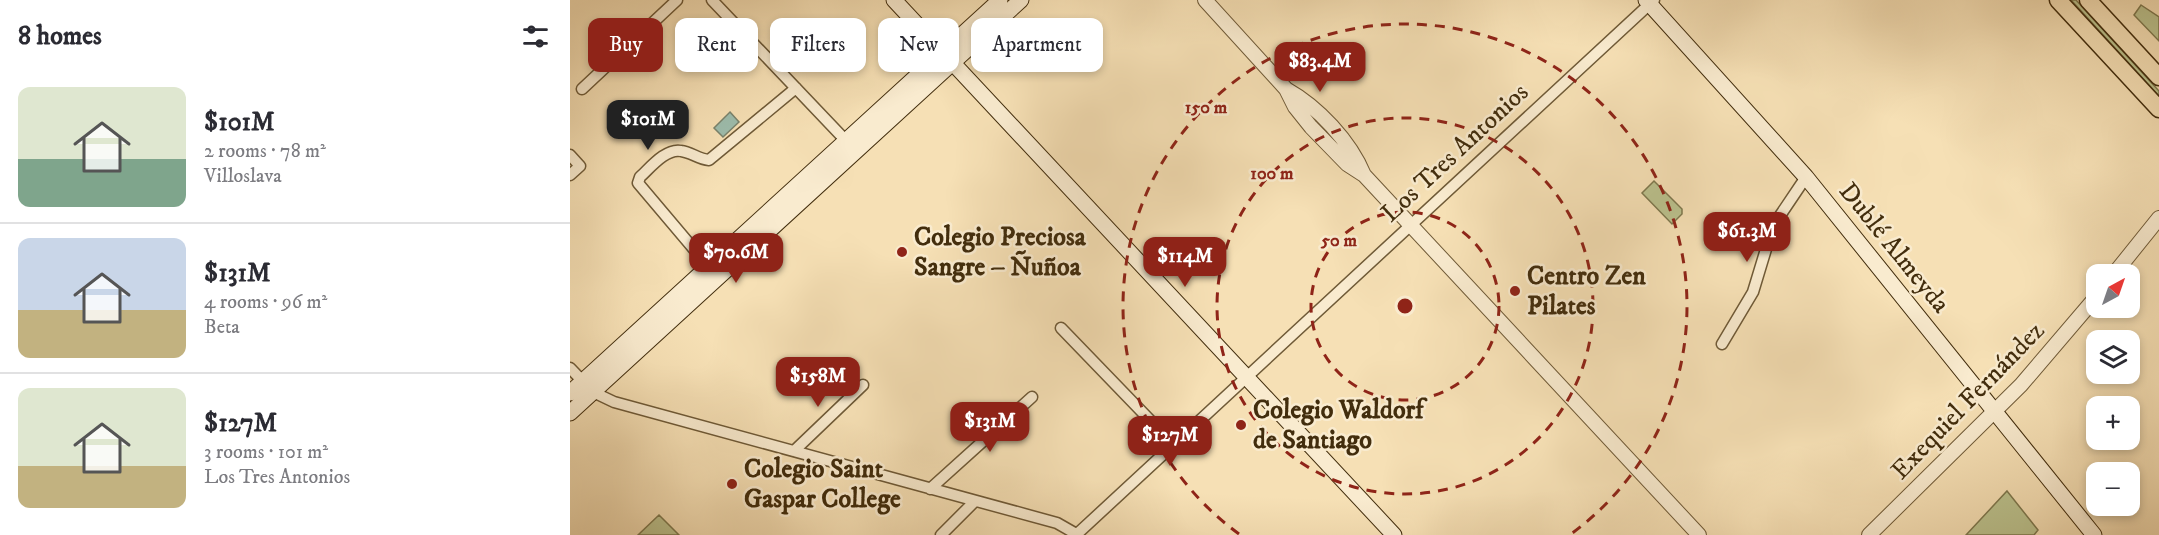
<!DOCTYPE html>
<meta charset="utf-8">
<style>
body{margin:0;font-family:"IM FELL DW Pica",serif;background:#f7f7f7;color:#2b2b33;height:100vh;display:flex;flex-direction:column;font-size:22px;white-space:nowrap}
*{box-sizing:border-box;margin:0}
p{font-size:20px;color:#7c7c81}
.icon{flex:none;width:33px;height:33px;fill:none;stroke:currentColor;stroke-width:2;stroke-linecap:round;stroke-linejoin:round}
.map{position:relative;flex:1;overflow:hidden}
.drawer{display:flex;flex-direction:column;background:#fff;width:570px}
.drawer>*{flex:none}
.top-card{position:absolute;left:18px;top:18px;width:570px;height:54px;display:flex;gap:12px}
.needle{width:39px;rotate:40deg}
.tools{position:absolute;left:1516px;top:264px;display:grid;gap:12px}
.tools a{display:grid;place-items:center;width:54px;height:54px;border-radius:12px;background:#fff;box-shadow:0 3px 9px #0003;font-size:30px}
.price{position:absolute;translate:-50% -51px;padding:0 14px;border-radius:12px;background:#8f2418;color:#fff;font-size:20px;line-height:39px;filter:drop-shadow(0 2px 3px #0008)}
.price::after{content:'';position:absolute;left:50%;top:36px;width:18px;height:14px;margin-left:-9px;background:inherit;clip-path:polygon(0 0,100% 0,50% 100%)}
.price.selected{background:#222;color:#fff}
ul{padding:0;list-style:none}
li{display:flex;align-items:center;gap:18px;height:150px;padding:0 18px}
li+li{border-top:2px solid #e1e1e2}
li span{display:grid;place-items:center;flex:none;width:168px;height:120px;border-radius:12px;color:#555}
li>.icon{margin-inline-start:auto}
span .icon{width:72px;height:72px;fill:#fffc;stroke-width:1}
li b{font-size:26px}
h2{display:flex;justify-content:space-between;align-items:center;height:72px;padding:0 18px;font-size:26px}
.pill{padding:0 21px;border-radius:12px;background:#fff;box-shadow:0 3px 9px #0003;font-size:21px;line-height:54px}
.pill.selected{background:#8f2418;color:#fff}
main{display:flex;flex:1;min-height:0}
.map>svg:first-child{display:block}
.green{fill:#bbc28e;stroke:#7e784e;stroke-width:1.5}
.water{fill:#9dbdad;stroke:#79836d;stroke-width:1.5}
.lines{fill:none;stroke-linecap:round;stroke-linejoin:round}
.minor-casing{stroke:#6f5a37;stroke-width:13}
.tertiary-casing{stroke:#6f5a37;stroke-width:16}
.secondary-casing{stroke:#422d0d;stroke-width:17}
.primary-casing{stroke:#422d0d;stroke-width:19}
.minor{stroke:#f9ebcf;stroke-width:10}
.tertiary{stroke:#f9ebcf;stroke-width:14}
.secondary{stroke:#f9ebcf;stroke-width:15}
.primary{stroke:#f6e0b5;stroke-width:16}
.ring{fill:none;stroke:#8f2418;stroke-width:3;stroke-dasharray:10 8}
.poi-dot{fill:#8f2418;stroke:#f9ebcf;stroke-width:2}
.labels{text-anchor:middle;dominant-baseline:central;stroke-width:5;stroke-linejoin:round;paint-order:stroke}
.street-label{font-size:26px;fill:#422d0d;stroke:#f9ebcf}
.poi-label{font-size:26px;font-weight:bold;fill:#422d0d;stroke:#f9ebcf;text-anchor:start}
.centre{fill:#8f2418;stroke:#f9ebcf;stroke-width:3}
.ring-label{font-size:18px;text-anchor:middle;font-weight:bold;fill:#8f2418;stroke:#f9ebcf;stroke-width:5;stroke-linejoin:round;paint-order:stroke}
</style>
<main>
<section class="drawer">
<h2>8 homes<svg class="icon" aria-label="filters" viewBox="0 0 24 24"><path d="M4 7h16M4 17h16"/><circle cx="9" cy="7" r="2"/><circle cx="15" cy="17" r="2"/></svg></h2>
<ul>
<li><span style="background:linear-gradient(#dfe7d0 60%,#7fa58c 0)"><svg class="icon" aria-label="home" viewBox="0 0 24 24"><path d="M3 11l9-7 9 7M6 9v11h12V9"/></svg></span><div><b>$101M</b><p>2 rooms · 78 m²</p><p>Villoslava</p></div></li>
<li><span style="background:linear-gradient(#c9d6e8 60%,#c2b280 0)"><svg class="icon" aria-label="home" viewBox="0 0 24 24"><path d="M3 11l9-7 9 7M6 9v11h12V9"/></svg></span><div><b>$131M</b><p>4 rooms · 96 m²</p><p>Beta</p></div></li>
<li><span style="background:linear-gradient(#dfe7d0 65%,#c2b280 0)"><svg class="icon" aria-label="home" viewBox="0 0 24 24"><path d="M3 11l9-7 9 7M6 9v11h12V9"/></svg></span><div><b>$127M</b><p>3 rooms · 101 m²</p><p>Los Tres Antonios</p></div></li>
</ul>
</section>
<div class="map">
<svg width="1589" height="535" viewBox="0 0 1589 535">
<rect width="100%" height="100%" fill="#f6e0b5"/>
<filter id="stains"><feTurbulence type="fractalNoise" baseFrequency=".00333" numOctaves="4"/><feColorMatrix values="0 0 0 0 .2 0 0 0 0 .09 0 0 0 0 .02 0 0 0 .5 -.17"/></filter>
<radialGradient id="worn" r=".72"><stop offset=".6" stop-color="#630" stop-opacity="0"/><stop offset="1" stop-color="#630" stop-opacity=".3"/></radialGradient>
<path class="green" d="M1501 0H1506L1589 91V96Z
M1571 5 1589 17V41L1564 15Z
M1084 181 1112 209V214L1102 224 1072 193Z
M1437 491 1468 530 1464 535H1396Z
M89 515 109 535H68Z"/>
<path class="water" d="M160 112 169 122 153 137 144 128Z"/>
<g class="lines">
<g class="minor-casing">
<path id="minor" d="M142 0 280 145
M12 89 107 0
M0 155 10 166 0 175
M139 267 68 183 70 177C80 168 96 148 111 151 121 152 128 159 139 160L226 88
M491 328 603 444
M1152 344 1183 292 1203 226 1236 177
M0 368 23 392 44 402 487 523 508 535
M224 451 293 385
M360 489 462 397
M371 535 405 501
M506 535 1084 0"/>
</g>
<g class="tertiary-casing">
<path id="tertiary" d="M635 0 716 89 725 107 741 127 777 164 794 175
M716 89C748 107 780 141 794 175L1129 535
M1544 274 1589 218
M1299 535 1451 385 1527 296"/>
</g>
<g class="secondary-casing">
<path id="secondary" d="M324 0 824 535
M1076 0 1236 177 1524 535
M0 393 430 0
M0 413 451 0"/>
</g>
<g class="primary-casing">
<path id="primary" d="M1488 0 1589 109
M1518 0 1589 77"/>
</g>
<use href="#minor" class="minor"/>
<use href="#tertiary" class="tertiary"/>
<use href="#secondary" class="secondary"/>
<use href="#primary" class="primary"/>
</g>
<g class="ring">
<circle cx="835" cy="306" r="94"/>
<circle cx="835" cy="306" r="188"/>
<path d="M669 534A282 282 0 1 1 1001 534"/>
</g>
<g class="poi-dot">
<circle cx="332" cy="252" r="6"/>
<circle cx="945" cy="291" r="6"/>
<circle cx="671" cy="425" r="6"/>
<circle cx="162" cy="484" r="6"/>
</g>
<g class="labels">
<g class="street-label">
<text transform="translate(885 153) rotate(-43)">Los Tres Antonios</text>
<text transform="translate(1324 248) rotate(51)">Dublé Almeyda</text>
<text transform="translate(1398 401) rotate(-46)">Exequiel Fernández</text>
</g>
<g class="poi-label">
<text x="344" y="237">Colegio Preciosa<tspan x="344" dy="30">Sangre – Ñuñoa</tspan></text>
<text x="957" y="276">Centro Zen<tspan x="957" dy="30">Pilates</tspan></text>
<text x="683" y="410">Colegio Waldorf<tspan x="683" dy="30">de Santiago</tspan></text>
<text x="174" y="469">Colegio Saint<tspan x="174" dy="30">Gaspar College</tspan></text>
</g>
</g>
<circle cx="835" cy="306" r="9" class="centre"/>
<g class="ring-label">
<text x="636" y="113">150 m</text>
<text x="702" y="179">100 m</text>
<text x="769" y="246">50 m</text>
</g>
<rect width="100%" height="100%" filter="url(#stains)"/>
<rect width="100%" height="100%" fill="url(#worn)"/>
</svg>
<div class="tools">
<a><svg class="needle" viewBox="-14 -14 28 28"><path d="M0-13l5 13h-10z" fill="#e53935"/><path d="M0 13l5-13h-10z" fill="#7c7c81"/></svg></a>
<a><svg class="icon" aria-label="layers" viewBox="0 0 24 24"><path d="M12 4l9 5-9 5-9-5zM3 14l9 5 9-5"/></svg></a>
<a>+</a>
<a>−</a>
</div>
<b class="price" style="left:750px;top:93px">$83.4M</b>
<b class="price selected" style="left:78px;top:151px">$101M</b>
<b class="price" style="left:1177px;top:263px">$61.3M</b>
<b class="price" style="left:166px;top:284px">$70.6M</b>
<b class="price" style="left:615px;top:288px">$114M</b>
<b class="price" style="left:248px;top:408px">$158M</b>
<b class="price" style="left:420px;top:453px">$131M</b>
<b class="price" style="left:600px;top:467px">$127M</b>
<div class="top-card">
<a class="pill selected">Buy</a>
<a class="pill">Rent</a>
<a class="pill">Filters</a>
<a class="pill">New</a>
<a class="pill">Apartment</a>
</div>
</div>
</main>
